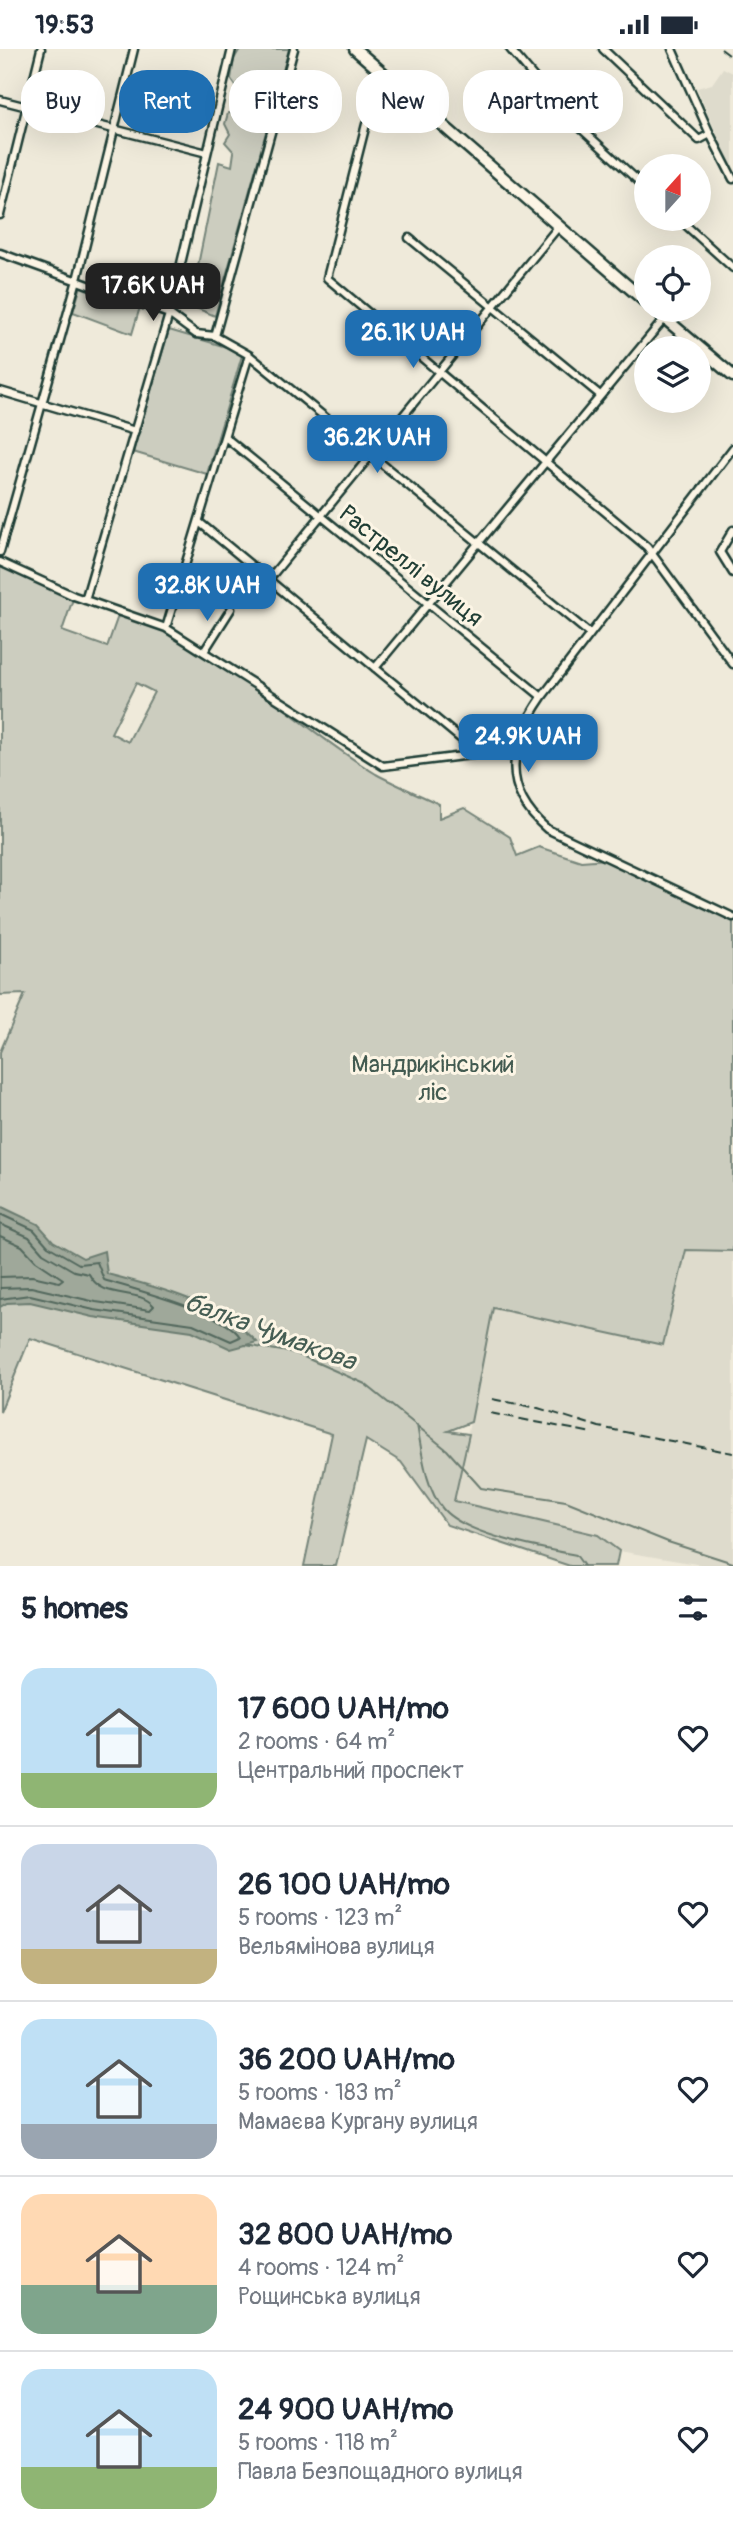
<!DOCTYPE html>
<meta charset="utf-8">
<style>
body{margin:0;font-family:Pangolin,sans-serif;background:#f6f6f7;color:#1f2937;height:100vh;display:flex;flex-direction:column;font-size:26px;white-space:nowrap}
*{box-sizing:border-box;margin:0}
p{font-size:23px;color:#747a83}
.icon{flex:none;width:38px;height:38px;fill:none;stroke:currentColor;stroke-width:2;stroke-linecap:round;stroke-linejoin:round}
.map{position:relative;height:1517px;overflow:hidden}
.drawer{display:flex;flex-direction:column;background:#fff;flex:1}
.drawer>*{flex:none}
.guide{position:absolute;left:21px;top:21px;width:691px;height:63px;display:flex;gap:14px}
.needle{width:46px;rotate:21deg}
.controls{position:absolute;left:634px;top:105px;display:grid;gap:14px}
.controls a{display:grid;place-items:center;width:77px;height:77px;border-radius:50%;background:#fff;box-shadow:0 7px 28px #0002;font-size:35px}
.price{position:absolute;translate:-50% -60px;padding:0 16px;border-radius:14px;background:#1f6fb2;color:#fff;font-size:23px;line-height:46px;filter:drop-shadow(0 2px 4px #0008)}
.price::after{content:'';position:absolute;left:50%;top:42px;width:21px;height:16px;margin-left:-10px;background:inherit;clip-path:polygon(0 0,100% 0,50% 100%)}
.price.selected{background:#222;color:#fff}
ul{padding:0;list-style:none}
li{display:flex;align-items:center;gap:21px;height:175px;padding:0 21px}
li+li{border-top:2px solid #e0e1e3}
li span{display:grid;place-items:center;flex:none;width:196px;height:140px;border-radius:21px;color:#555}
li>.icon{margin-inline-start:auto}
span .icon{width:84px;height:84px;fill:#fffc;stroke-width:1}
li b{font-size:30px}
h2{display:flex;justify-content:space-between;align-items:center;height:84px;padding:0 21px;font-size:30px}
.tag{padding:0 24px;border-radius:28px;background:#fff;box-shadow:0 7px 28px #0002;font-size:24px;line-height:63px}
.tag.selected{background:#1f6fb2;color:#fff}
.status{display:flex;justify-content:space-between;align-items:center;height:49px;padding:0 35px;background:#fff;direction:ltr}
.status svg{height:19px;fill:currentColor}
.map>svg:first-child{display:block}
.built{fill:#dedbcc}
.green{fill:#cccdbf;stroke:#76857a;stroke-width:2;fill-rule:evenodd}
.water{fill:#9fa89a;stroke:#6c7d71;stroke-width:2}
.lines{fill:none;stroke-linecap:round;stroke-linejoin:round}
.shore{stroke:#52685d;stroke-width:2}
.stream{stroke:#6c7d71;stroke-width:2}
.minor-casing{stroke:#1f3d34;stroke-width:11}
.secondary-casing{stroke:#1f3d34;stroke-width:15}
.minor{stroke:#fcf5e5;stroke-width:6}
.secondary{stroke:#fcf5e5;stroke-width:10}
.rail{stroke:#1f3d34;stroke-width:2;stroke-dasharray:10 5;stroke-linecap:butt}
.labels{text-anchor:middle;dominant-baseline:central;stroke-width:6;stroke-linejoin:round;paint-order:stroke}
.street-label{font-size:24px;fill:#1f3d34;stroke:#fcf5e5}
.park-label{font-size:24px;fill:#425a50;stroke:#fcf5e5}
.water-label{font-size:26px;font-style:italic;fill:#455d53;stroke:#fcf5e5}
</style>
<div class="status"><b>19:53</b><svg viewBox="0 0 49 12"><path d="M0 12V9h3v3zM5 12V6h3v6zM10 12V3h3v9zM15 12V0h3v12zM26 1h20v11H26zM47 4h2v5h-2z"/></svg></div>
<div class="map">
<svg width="733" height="1517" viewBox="0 0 733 1517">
<rect width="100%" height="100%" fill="#efeada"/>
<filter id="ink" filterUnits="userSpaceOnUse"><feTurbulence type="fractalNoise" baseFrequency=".0143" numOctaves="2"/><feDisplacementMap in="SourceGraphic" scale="14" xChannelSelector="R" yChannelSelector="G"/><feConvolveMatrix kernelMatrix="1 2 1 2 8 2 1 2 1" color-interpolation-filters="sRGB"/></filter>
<g filter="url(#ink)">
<path class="built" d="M723 19 733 24V123L697 39 712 35Z
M686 1201 733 1202V1517H708L619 1502 598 1486 454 1452 493 1259 663 1296Z"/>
<path class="green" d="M240 0H289L215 267 191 257 195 235 208 232 210 225 198 216 219 113 232 117 234 103 225 93 230 85 225 75 228 64 246 65 248 54 231 30 234 10Z
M81 237 140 258 132 285 73 263Z
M169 281 243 303 207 425 133 403Z
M0 513 74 547 62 582 107 598 119 564C219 593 289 672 376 725 396 736 418 745 439 755V769L464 759 510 788 517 807 539 798 581 812 608 810 733 868V1202L686 1201 663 1296 493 1259 471 1373 448 1382 469 1385 454 1452 598 1486 619 1502 616 1517H570L447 1476 401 1413 366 1391 336 1517H304L332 1385 30 1289 0 1363V1003L25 945 0 946ZM136 634 154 643 128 693 111 684Z"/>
<path class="water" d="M0 1157 38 1175 53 1192 83 1209 104 1202 107 1225C158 1238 219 1254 257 1293L231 1300 192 1282 93 1268 30 1253 7 1254 0 1258Z"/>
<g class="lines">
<path class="shore" d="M0 1165 34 1181 48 1197 79 1215 97 1213 104 1231C132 1240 227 1264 240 1288L231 1292 193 1275 94 1261 30 1246 0 1250
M0 1175 29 1188 43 1204 74 1222 89 1225C102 1252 138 1238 154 1257L150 1261 96 1253 31 1238 0 1239
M0 1187 22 1197 36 1212 63 1230 59 1233 32 1227 0 1228"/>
<path class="stream" d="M245 1296 295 1304 365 1335 447 1401 481 1439 566 1452 668 1493 733 1514
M417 1376C422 1402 425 1439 443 1460 465 1486 543 1500 576 1506L584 1517"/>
<g class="minor-casing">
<path id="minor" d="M510 0 564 64 646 139
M603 0 699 91 710 85 733 130
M672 0 710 85
M0 51 207 104
M366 75 327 229 647 498 733 615
M0 166 41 0
M679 170 733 219
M409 189 600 346
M0 204 169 265 196 285 215 287 249 306 590 585
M215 287 294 0
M0 342 135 382
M225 388 542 648
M733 399 542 648C510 694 499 739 547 780L733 868
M199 473 479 705 514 707
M733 481 720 503 733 524
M0 503 77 231 134 0
M0 513 74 547 166 579 383 717 479 705
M269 530 559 177
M85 551 169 265 232 0
M166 579 249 306
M205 601 231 560
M375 619 665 269"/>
</g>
<g class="secondary-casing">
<path id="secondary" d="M355 0 646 253
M655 261 733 327"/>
</g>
<use href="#minor" class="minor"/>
<use href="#secondary" class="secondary"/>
<path class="rail" d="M721 0 733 9
M492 1350 538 1359 599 1378 733 1404
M490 1364 592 1384"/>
</g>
</g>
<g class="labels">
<g class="street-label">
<text transform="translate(411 517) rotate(39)">Растреллі вулиця</text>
</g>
<g class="park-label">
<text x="433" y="1015">Мандрикінський<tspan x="433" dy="28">ліс</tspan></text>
</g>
<g class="water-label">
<text transform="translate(270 1283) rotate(20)">балка Чумакова</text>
</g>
</g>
</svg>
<div class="controls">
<a><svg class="needle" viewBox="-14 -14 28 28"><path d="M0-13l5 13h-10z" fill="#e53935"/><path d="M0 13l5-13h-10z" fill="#747a83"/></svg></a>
<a><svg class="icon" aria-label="locate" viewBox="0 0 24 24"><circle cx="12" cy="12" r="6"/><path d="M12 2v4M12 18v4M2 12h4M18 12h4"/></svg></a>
<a><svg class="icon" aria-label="layers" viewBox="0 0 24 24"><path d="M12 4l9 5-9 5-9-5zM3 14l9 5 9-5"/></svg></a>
</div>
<b class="price selected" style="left:153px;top:274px">17.6K UAH</b>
<b class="price" style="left:413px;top:321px">26.1K UAH</b>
<b class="price" style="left:377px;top:426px">36.2K UAH</b>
<b class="price" style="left:207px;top:574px">32.8K UAH</b>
<b class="price" style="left:528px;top:725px">24.9K UAH</b>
<div class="guide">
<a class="tag">Buy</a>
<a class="tag selected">Rent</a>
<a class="tag">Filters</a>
<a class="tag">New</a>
<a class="tag">Apartment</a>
</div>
</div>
<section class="drawer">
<h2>5 homes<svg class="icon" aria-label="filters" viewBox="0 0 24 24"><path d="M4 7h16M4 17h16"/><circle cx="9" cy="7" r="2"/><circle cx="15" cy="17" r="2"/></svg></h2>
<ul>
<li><span style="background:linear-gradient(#bfe0f5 75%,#8fb573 0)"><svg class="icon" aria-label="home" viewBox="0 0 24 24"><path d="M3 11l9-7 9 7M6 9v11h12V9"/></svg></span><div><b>17 600 UAH/mo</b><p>2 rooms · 64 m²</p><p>Центральний проспект</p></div><svg class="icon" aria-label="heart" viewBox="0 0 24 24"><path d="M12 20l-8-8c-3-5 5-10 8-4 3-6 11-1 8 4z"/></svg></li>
<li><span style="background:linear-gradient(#c9d6e8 75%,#c2b280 0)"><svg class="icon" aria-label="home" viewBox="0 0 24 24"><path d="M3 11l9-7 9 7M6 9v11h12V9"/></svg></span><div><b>26 100 UAH/mo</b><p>5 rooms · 123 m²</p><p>Вельямінова вулиця</p></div><svg class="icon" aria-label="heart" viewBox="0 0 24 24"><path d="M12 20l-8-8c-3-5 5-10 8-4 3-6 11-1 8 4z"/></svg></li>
<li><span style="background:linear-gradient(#bfe0f5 75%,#9aa5b1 0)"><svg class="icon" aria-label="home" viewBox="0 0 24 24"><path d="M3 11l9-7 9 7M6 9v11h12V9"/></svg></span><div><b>36 200 UAH/mo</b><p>5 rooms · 183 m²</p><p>Мамаєва Кургану вулиця</p></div><svg class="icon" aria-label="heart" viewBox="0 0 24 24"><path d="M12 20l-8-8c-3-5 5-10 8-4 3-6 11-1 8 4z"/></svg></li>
<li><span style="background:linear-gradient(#ffd9b3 65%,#7fa58c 0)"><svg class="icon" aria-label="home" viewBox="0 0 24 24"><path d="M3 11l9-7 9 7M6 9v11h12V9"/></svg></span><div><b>32 800 UAH/mo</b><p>4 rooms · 124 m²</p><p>Рощинська вулиця</p></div><svg class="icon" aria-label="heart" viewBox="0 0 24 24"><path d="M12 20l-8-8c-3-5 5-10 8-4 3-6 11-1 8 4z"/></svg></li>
<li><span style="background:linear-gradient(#bfe0f5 70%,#8fb573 0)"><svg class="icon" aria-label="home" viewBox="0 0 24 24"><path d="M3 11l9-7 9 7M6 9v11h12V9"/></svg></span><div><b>24 900 UAH/mo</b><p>5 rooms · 118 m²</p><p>Павла Безпощадного вулиця</p></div><svg class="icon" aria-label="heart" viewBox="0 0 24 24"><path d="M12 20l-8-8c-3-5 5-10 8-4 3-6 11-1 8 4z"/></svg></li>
</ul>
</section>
